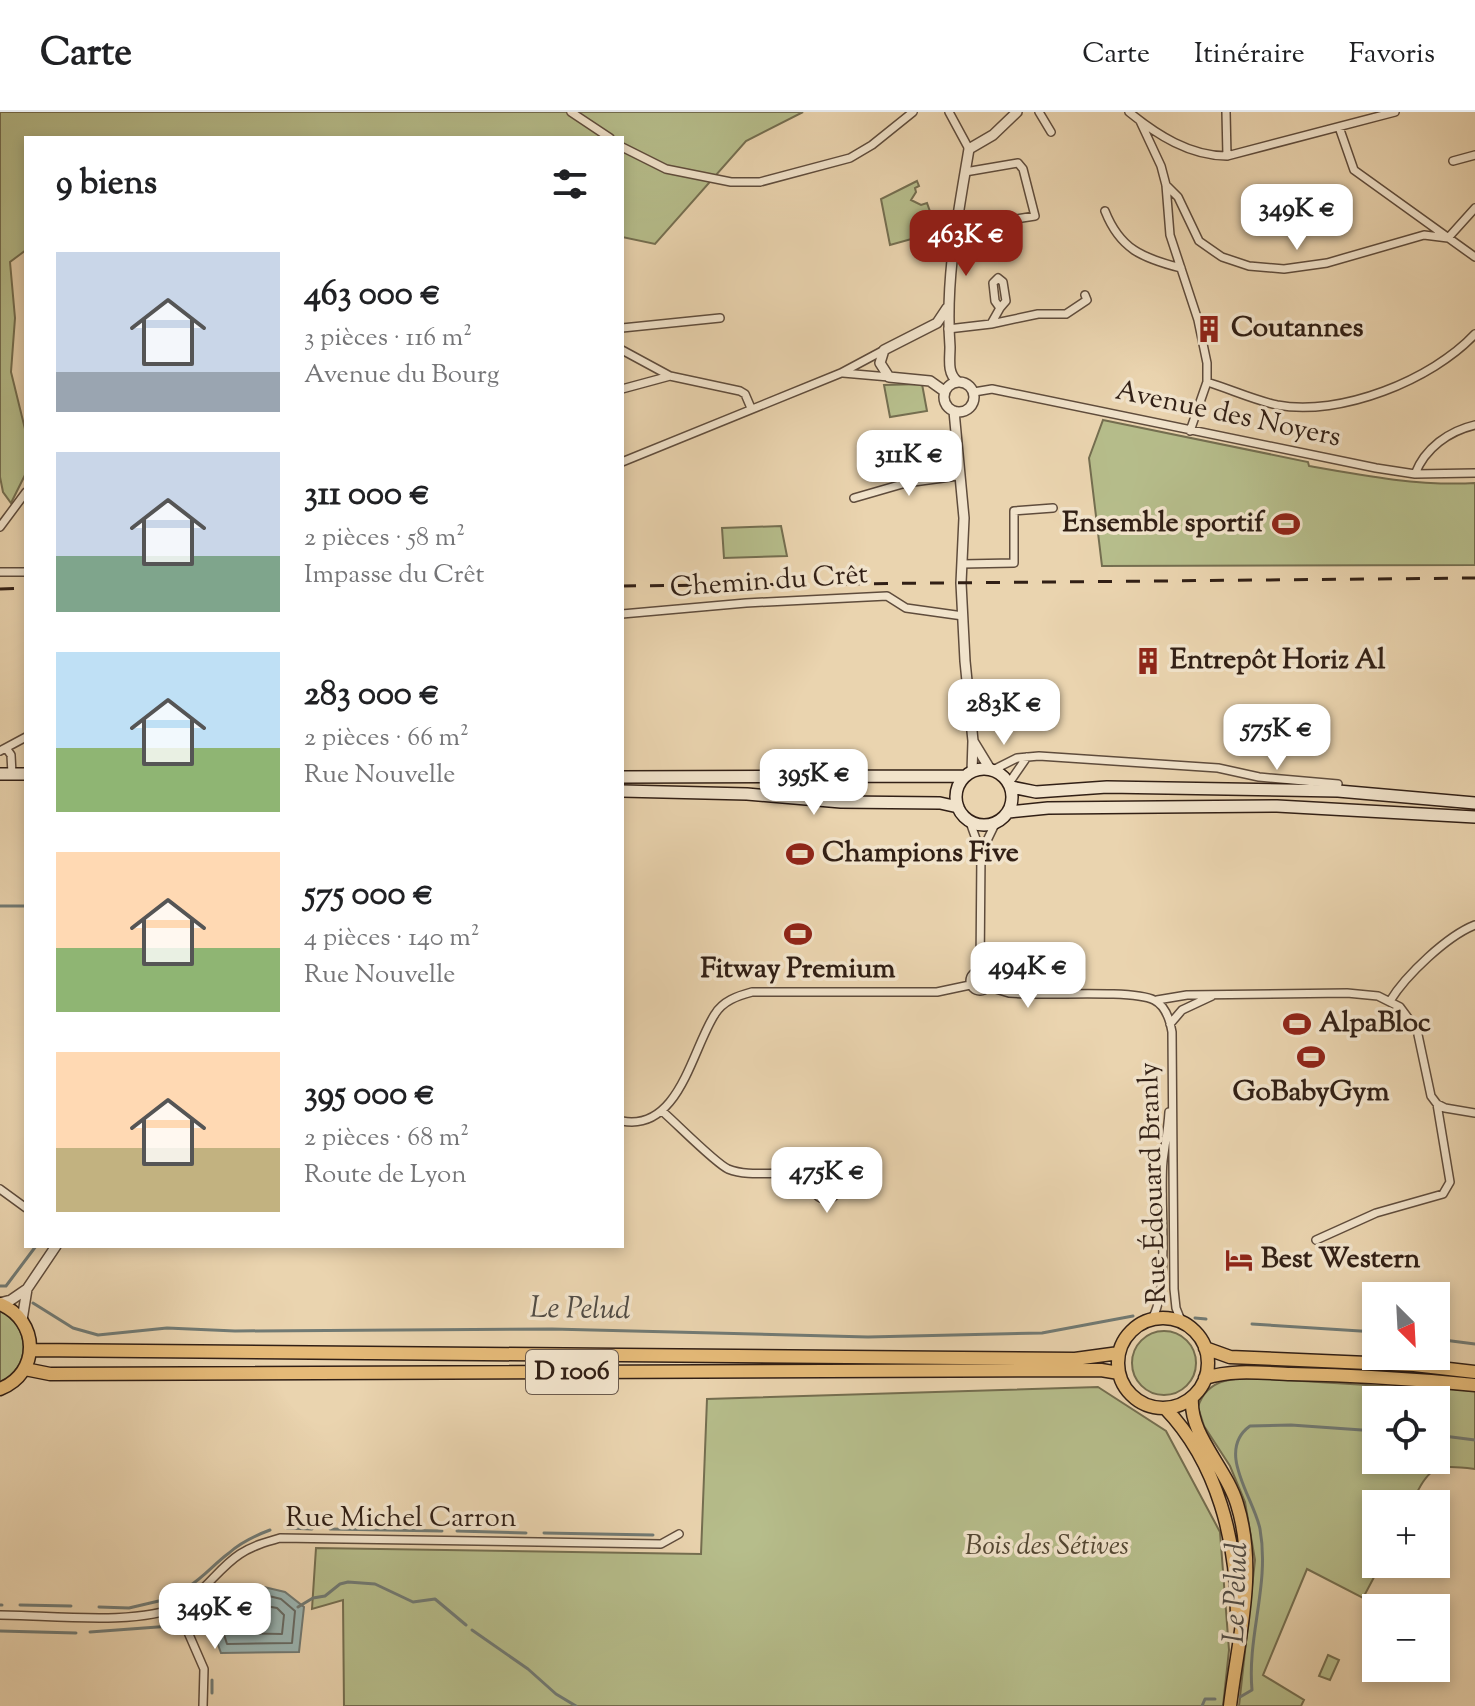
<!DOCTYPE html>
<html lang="fr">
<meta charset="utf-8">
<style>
body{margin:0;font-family:"Sorts Mill Goudy",serif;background:#f6f6f6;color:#202124;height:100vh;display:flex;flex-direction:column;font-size:30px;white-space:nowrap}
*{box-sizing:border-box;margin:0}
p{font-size:26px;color:#757577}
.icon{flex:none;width:44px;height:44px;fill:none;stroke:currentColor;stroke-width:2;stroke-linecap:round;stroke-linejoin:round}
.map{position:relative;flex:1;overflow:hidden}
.drawer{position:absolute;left:24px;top:24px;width:600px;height:1112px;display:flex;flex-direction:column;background:#fff;border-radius:0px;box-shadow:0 4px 12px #0003}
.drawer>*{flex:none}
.needle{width:52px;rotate:156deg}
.tools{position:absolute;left:1362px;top:1170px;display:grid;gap:16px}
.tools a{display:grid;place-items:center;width:88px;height:88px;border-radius:0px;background:#fff;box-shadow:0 4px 12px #0003;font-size:40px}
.price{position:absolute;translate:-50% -68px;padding:0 18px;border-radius:16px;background:#fff;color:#222;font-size:26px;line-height:52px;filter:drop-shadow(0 2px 4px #0008)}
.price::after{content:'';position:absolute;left:50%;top:48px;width:24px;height:18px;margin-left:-12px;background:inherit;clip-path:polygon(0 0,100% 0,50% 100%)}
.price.current{background:#8f2418;color:#fff}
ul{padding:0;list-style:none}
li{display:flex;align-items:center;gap:24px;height:200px;padding:0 32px}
li span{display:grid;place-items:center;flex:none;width:224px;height:160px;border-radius:0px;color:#555}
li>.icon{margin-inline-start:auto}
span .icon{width:96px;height:96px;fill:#fffc;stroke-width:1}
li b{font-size:34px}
h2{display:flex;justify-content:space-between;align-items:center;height:96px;padding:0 32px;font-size:34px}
header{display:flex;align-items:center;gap:48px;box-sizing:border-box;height:112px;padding:0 40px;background:#fff;border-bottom:2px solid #e0e0e0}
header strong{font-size:38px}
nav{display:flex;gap:44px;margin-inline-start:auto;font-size:28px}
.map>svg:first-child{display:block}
.green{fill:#b6bd8b;stroke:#746e50;stroke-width:2;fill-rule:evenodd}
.water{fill:#9bb6b4;stroke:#717a74;stroke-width:2}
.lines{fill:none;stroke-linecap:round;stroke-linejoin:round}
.shore{stroke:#666a64;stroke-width:2}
.stream{stroke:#717a74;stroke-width:3}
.minor-casing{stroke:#5f4c3c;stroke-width:10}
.tertiary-casing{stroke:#5f4c3c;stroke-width:12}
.secondary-casing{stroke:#311f15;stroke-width:14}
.primary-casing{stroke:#311f15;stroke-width:15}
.minor{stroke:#f1e3cb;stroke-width:7}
.tertiary{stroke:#f1e3cb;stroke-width:9}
.secondary{stroke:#f1e3cb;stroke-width:11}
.primary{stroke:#e5ba78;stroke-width:12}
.rail{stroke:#311f15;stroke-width:3;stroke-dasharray:14 14;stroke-linecap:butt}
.labels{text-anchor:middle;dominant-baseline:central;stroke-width:7;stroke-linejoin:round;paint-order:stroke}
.shield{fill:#f1e3cb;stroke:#6b5a4c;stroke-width:2}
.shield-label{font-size:26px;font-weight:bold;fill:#311f15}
.poi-label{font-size:28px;font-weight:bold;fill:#311f15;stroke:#f1e3cb;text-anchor:start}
.street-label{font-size:28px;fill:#311f15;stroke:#f1e3cb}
.park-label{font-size:28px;font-style:italic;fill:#524632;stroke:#f1e3cb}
.water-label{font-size:30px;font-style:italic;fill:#514c45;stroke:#f1e3cb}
</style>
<header>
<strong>Carte</strong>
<nav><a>Carte</a><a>Itinéraire</a><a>Favoris</a></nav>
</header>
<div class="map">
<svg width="1475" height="1594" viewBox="0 0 1475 1594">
<rect width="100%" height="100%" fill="#ead4af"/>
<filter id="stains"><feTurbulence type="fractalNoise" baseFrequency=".0025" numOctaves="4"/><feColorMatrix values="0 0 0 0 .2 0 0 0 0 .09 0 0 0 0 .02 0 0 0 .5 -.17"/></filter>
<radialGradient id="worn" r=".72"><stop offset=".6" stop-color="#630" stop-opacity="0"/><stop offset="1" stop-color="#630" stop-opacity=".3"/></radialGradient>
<path class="green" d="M0 0H803L746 29 655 132 622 125V26H26V138L10 150 15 206 11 260 26 321V361L11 391 3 380 0 365Z
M917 69 919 74 915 76 916 80 911 88 921 93 927 91 932 105 953 99 951 116 890 133 881 87Z
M922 272 927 299 890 305 884 273Z
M1103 308 1308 350 1309 354C1365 364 1419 374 1475 371V453L1102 454 1089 346Z
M781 414 787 444 724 446 722 416Z
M0 1199C31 1214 32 1255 0 1270Z
M1132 1251a32 32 0 1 1 64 0a32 32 0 1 1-64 0Z
M1270 1267 1398 1275 1410 1273 1475 1279V1357C1433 1352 1430 1354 1411 1392H1376V1452H1381L1363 1486 1307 1457 1263 1563 1304 1588 1301 1594H1239L1255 1448 1245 1390 1230 1354 1204 1314 1198 1295C1208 1262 1242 1266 1270 1267ZM1376 1288H1436V1348H1376Z
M1098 1275 1166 1319 1220 1420 1229 1538 1223 1594H344L343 1488 312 1497 316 1436 701 1442 707 1287Z
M1328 1543 1339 1548 1330 1568 1319 1564Z"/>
<path class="water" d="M264 1475 285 1480 304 1495 299 1540 221 1541 210 1511 240 1487Z"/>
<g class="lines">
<path class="shore" d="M265 1483 281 1487 295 1499 292 1531 227 1532 221 1513 244 1494Z
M266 1494 277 1496 284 1503 282 1522 233 1521 234 1515Z"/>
<path class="stream" d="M0 794H26
M0 1174H6L36 1134
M33 1191 73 1216 98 1223 167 1216 235 1219 552 1217 868 1225 1042 1221 1133 1204
M1195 1206 1206 1207
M1252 1212 1376 1220
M1436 1227 1475 1232
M1436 1323 1475 1328
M287 1416 312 1417
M330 1417 442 1419
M457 1419 526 1421
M544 1421 653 1423
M188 1475C204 1465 214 1452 229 1441 241 1430 254 1424 270 1418
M0 1493H2
M20 1493 71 1494
M99 1495 129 1496 163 1488
M298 1495 313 1486 325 1484 340 1472 348 1470 375 1472 413 1490 435 1487 466 1513
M196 1504 224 1503
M472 1518 528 1557 556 1582 576 1594
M0 1519 76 1521
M90 1520 171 1514
M212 1581V1568
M1240 1585 1252 1578C1247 1524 1270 1472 1260 1417 1254 1386 1215 1339 1250 1314L1291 1313 1376 1319
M1202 1594 1205 1587H1215"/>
<g class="minor-casing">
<path id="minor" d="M571 0 610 26
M949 0 969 37
M1039 0 1051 20
M1129 0C1157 23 1190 44 1227 44L1395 0
M1226 0 1227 44
M1140 9 1161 54 1166 73 1170 123 1198 208 1207 251V270L1190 319
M1339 15 1354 58 1475 145
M622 35 666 57 731 70H760L850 46 872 33 913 0
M1453 49 1475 43
M1166 73 1178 85 1199 129 1222 145 1249 154 1284 157 1327 151 1424 123 1448 126 1475 96
M1105 99C1120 137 1142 146 1181 156
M955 112 997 110 1035 104 1023 57 1018 51 965 60
M991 212 1038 202H1066L1087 188 1085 183
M622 216 720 206
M948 217 991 212 1000 196 995 189 993 171 998 166 1003 170 1006 189 1000 196
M622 238 670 264 740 279 745 282 751 296
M843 261 889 265
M1207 270C1230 277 1254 288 1277 293 1340 305 1432 268 1475 222
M622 277 670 264
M974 280 992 277 1376 356 1415 362 1475 361
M622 350 841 261 884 238
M1415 362C1425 336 1449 319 1475 313
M854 386 906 371 958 364
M0 415 26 380
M962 452 1014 451V399L1053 396
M0 460H26
M622 502 746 491 887 484 906 496 963 504
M6 636 11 643 12 662
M0 639 26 625
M993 658 1017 646 1039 644 1218 656 1259 665 1338 672
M1009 671 1027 645
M970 710 981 741 980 859
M981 741 995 712
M970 869a10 10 0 1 1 20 0a10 10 0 1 1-20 0Z
M989 875 1009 881 1026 882C1052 883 1135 878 1154 888 1166 894 1170 908 1172 920L1174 1177 1176 1196 1182 1211
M1157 888 1187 883 1347 881 1378 884 1400 895 1417 918 1431 984 1437 992 1445 996 1475 1001
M1390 889C1406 863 1447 824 1475 813
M1170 912 1182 898 1212 884
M662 999C676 1011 715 1051 728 1057 756 1068 787 1054 815 1068
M622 1009C679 1020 692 937 715 902 723 889 737 884 752 880H937L970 873
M813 1074a13 13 0 1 1 26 0a13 13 0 1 1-26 0Z
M0 1077 26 1096
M1316 1128 1376 1101 1443 1082 1450 1070 1437 992
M1151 1208C1171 1180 1159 1087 1163 1049 1165 1033 1168 1017 1169 1000
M177 1495 204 1557 203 1594
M0 1503C47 1503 139 1514 179 1494 204 1482 217 1457 240 1442 252 1434 266 1430 280 1426L661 1432 679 1422"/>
</g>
<g class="tertiary-casing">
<path id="tertiary" d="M957 269C947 261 950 247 950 235 945 167 958 103 969 37L993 23 1017 0
M944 285a15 15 0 1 1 30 0a15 15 0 1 1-30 0Z
M944 279 930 269 889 265 880 251 884 238 937 211 947 196
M954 299 964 406 961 471 965 549 973 629 972 660
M973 629 990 657
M0 1191 11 1188 27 1177
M22 1208 27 1177 56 1134"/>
</g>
<g class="secondary-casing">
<path id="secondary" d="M956 685a28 28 0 1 1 56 0a28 28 0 1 1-56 0Z
M0 662H26
M622 665 965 664
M1011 675 1036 680 1107 675 1338 679 1475 691
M622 679 747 682 841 690 940 691 958 695
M1009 700 1048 696 1277 694 1475 705"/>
</g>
<g class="primary-casing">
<path id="primary" d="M0 1192C39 1208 41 1261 0 1277
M1118 1251a45 45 0 1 1 90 0a45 45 0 1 1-90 0Z
M1205 1236 1230 1245 1414 1253 1475 1260
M31 1238 1075 1247 1119 1241
M25 1257 50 1262 1101 1258 1119 1261
M1205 1266C1233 1257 1262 1261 1291 1262 1352 1263 1414 1267 1475 1273
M1192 1286C1189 1323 1226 1355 1237 1392 1258 1459 1238 1526 1230 1594
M1165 1296C1218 1351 1237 1430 1237 1504"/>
</g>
<use href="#minor" class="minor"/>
<use href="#tertiary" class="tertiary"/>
<use href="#secondary" class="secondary"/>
<use href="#primary" class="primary"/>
<path class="rail" d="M622 474 1475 466
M0 477 26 476"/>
</g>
<defs>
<g id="building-bare" transform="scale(2.16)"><path d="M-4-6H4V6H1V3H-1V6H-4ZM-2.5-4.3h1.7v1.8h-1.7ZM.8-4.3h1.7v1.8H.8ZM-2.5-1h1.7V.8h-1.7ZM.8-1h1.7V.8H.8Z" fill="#8f2418" stroke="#f1e3cb" stroke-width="2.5" paint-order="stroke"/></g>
<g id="stadium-bare" transform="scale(2.16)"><path d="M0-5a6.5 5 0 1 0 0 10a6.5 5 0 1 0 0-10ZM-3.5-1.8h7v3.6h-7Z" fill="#8f2418" stroke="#f1e3cb" stroke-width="2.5" paint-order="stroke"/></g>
<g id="hotel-bare" transform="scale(2.16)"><path d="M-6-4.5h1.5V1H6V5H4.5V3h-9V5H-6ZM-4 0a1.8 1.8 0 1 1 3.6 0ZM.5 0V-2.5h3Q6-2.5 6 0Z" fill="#8f2418" stroke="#f1e3cb" stroke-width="2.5" paint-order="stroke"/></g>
</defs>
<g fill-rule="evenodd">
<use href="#building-bare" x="1209" y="217"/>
<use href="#stadium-bare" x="1286" y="412"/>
<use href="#building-bare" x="1148" y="549"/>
<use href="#stadium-bare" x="800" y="742"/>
<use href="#stadium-bare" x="798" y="822"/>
<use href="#stadium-bare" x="1297" y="912"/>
<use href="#stadium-bare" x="1311" y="945"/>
<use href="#hotel-bare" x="1239" y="1148"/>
</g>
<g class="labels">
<rect class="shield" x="526" y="1238" width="92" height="44" rx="6"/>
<g class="shield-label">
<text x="572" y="1260">D 1006</text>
</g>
<g class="poi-label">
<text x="1231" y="217">Coutannes</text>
<text x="1264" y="412" text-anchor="end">Ensemble sportif</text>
<text x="1170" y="549">Entrepôt Horiz Al</text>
<text x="822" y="742">Champions Five</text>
<text x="798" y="858" text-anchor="middle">Fitway Premium</text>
<text x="1319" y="912">AlpaBloc</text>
<text x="1311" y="981" text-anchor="middle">GoBabyGym</text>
<text x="1261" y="1148">Best Western</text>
</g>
<g class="street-label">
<text transform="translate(1228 303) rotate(12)">Avenue des Noyers</text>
<text transform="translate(769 470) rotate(-4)">Chemin du Crêt</text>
<text transform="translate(1154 1071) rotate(-92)">Rue Édouard Branly</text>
<text x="401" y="1407">Rue Michel Carron</text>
</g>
<g class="park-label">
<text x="1047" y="1435">Bois des Sétives</text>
</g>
<g class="water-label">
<text transform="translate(580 1198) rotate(1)">Le Pelud</text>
<text transform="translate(1237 1481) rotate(-88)">Le Pelud</text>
</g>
</g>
<rect width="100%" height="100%" filter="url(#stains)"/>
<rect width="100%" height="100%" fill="url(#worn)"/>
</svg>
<div class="tools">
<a><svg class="needle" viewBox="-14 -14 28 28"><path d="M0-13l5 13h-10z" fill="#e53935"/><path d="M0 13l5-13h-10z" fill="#757577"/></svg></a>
<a><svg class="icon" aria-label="locate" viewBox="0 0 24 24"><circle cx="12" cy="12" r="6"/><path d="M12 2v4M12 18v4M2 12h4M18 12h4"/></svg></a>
<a>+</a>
<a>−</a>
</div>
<b class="price" style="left:1297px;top:140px">349K €</b>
<b class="price current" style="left:966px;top:166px">463K €</b>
<b class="price" style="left:909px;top:386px">311K €</b>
<b class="price" style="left:1004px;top:635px">283K €</b>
<b class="price" style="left:1277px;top:660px">575K €</b>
<b class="price" style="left:814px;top:705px">395K €</b>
<b class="price" style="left:1028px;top:898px">494K €</b>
<b class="price" style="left:827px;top:1103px">475K €</b>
<b class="price" style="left:215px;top:1539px">349K €</b>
<section class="drawer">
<h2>9 biens<svg class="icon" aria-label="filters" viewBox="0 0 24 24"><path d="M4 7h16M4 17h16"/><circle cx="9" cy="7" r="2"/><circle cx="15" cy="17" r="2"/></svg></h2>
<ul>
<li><span style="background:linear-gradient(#c9d6e8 75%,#9aa5b1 0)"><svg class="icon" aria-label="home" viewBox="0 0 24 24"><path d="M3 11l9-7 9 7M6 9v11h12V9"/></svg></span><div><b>463 000 €</b><p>3 pièces · 116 m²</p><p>Avenue du Bourg</p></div></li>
<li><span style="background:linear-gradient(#c9d6e8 65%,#7fa58c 0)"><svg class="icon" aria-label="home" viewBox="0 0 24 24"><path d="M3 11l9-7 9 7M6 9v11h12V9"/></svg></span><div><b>311 000 €</b><p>2 pièces · 58 m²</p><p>Impasse du Crêt</p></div></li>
<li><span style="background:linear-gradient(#bfe0f5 60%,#8fb573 0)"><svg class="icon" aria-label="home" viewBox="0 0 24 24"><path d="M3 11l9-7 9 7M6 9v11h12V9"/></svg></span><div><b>283 000 €</b><p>2 pièces · 66 m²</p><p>Rue Nouvelle</p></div></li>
<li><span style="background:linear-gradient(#ffd9b3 60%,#8fb573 0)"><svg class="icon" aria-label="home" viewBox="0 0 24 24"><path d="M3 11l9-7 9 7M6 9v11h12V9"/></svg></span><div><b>575 000 €</b><p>4 pièces · 140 m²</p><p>Rue Nouvelle</p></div></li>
<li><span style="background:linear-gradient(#ffd9b3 60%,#c2b280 0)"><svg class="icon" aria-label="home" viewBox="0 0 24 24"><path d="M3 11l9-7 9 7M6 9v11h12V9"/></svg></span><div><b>395 000 €</b><p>2 pièces · 68 m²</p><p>Route de Lyon</p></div></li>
</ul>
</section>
</div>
